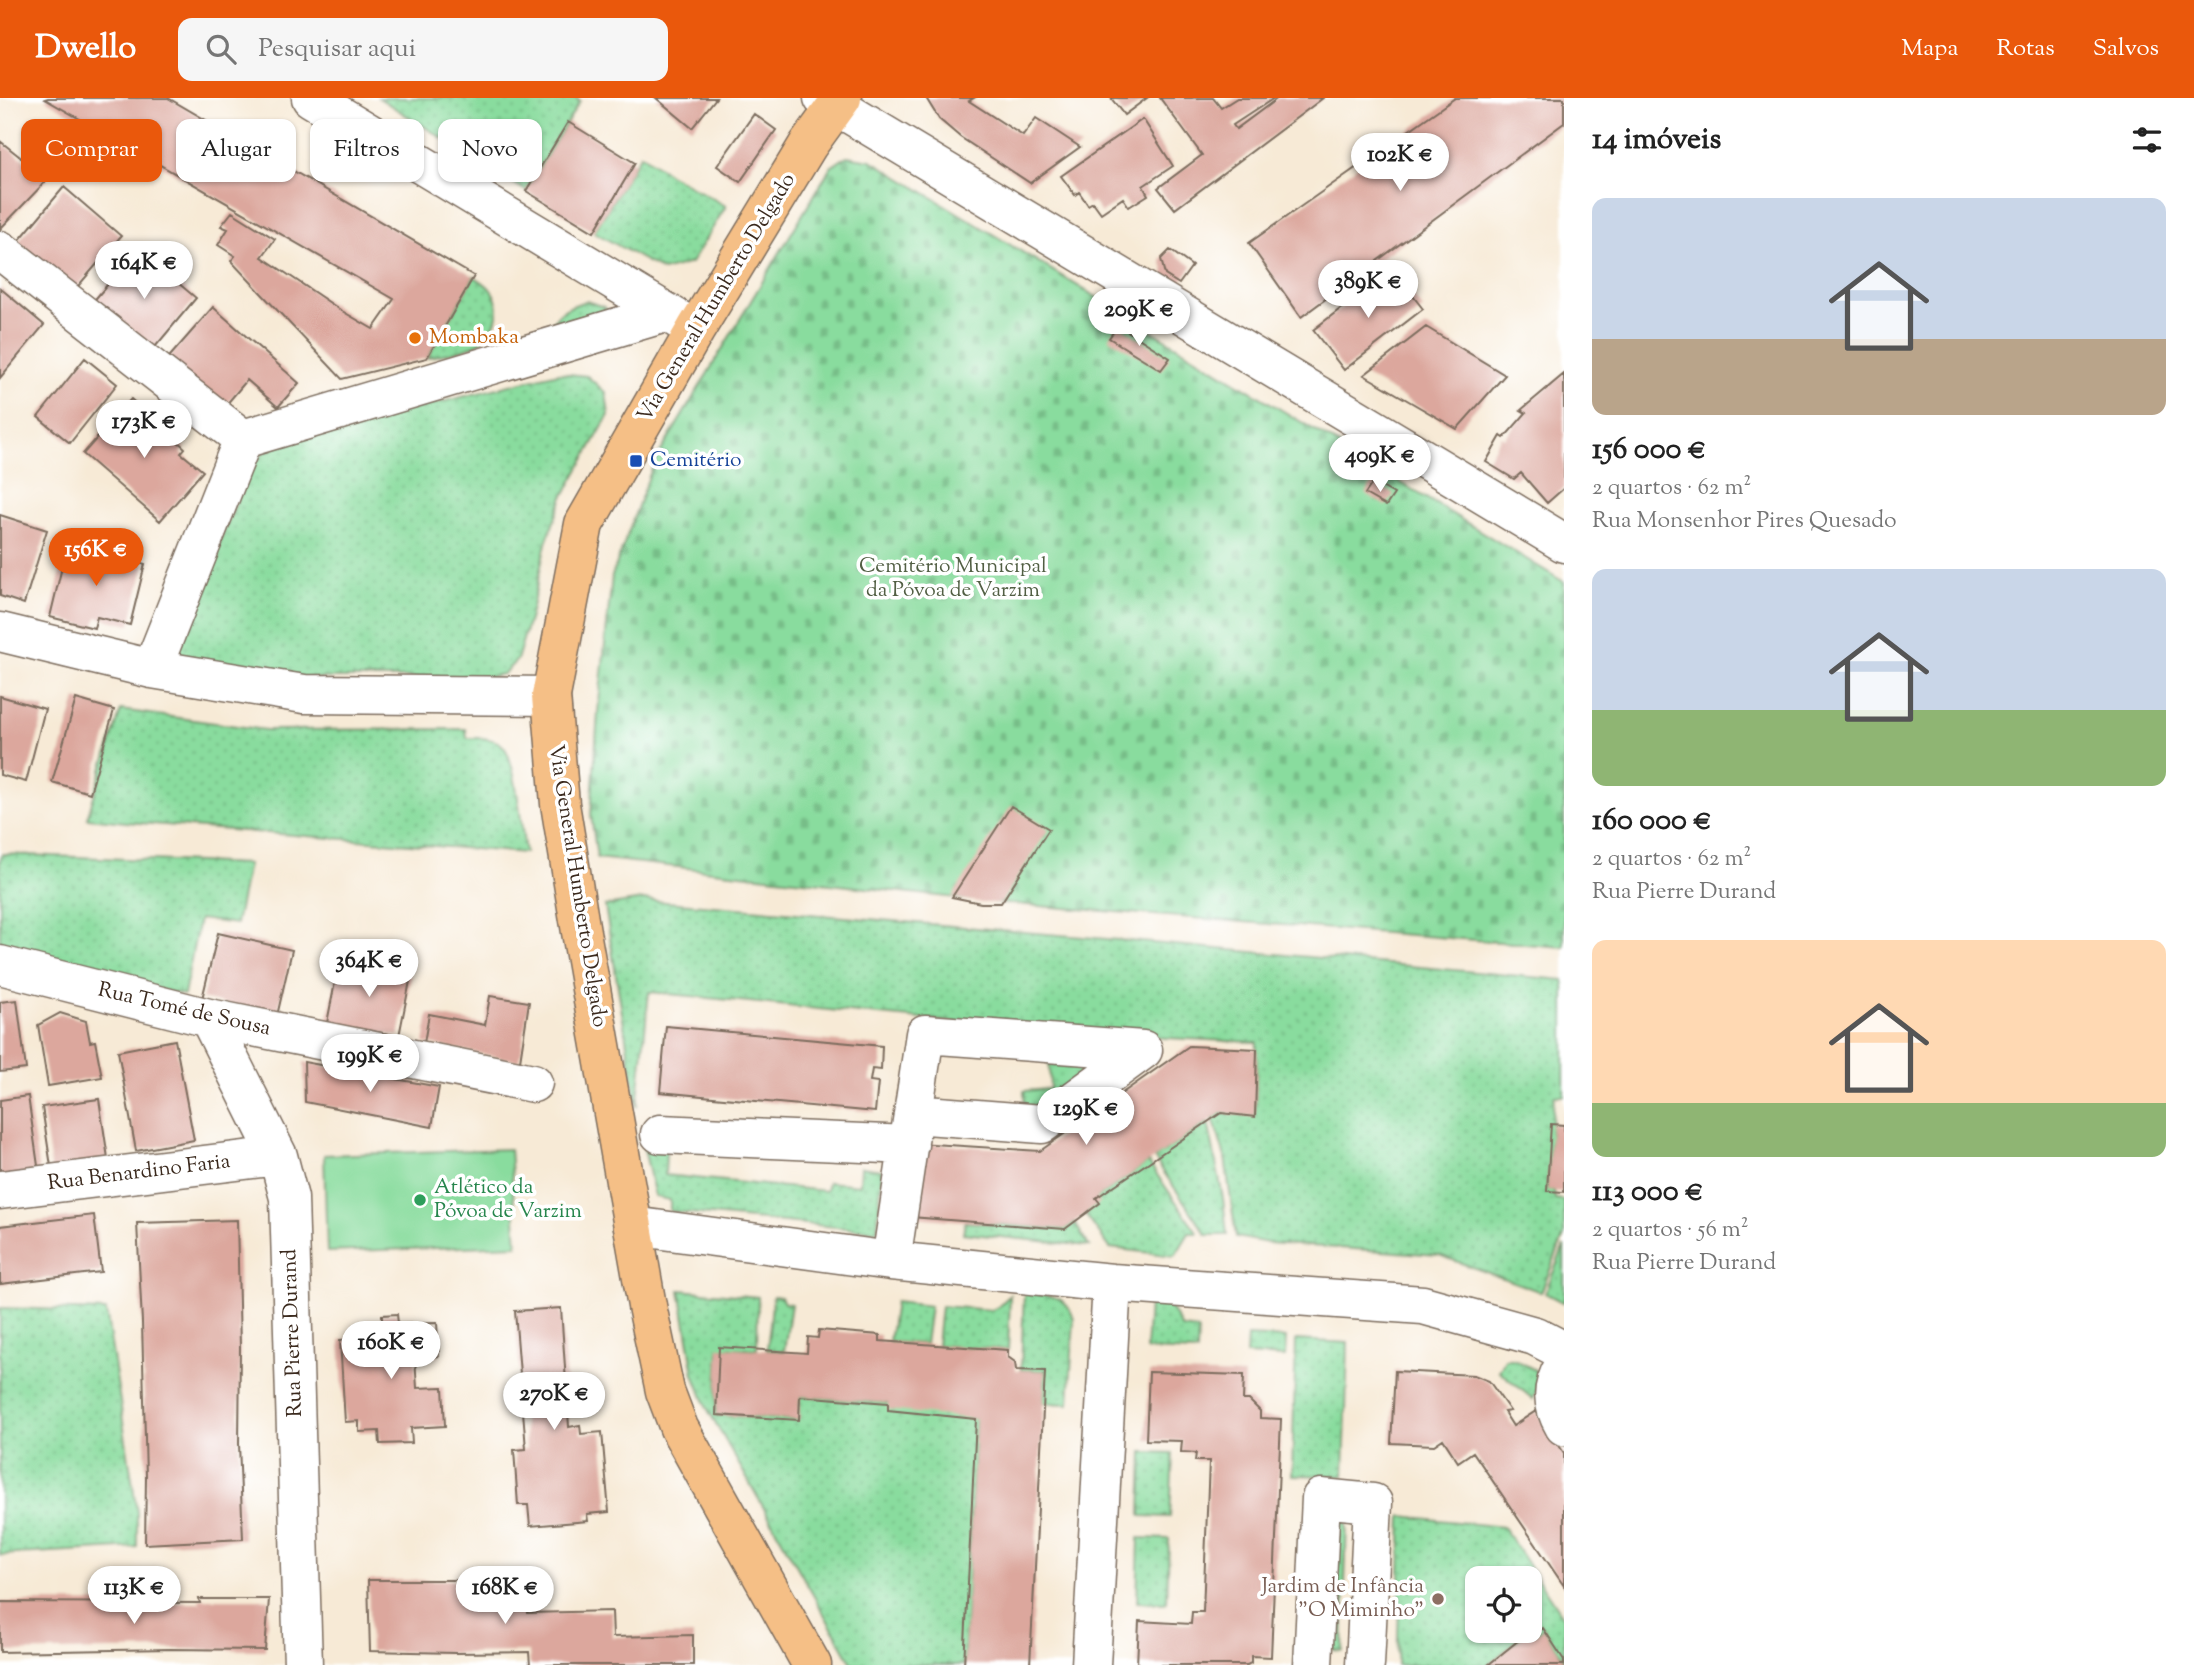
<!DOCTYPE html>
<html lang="pt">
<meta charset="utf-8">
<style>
body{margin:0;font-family:"Sorts Mill Goudy",serif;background:#f6f6f6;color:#222;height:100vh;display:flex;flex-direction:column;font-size:26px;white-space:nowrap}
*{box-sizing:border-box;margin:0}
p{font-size:23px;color:#767676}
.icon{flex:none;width:38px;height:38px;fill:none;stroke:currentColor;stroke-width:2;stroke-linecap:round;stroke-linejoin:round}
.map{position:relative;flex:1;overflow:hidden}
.sheet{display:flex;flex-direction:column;background:#fff;width:630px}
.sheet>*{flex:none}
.hud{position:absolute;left:21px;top:21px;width:665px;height:63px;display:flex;gap:14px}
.fabs{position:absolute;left:1465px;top:1468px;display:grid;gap:14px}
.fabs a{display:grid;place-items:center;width:77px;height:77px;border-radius:14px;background:#fff;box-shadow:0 2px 5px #0004;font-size:35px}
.price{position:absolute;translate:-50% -60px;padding:0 16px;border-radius:24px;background:#fff;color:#222;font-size:23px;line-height:46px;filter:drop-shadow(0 2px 4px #0008)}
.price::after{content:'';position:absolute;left:50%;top:42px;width:21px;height:16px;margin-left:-10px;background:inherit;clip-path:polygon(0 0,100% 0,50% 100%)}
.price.active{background:#ea580c;color:#fff}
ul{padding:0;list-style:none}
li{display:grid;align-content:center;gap:14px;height:371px;padding:0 28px}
li span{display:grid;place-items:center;height:217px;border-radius:14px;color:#555}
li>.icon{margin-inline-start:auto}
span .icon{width:126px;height:126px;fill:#fffc;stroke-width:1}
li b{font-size:30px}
h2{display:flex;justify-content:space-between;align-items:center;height:84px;padding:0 28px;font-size:30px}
.tag{padding:0 24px;border-radius:14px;background:#fff;box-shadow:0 2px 5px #0004;font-size:24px;line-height:63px}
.tag.active{background:#ea580c;color:#fff}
header{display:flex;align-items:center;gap:42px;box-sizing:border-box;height:98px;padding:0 35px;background:#ea580c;color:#fff}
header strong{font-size:33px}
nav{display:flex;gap:38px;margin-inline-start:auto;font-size:24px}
.search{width:490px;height:63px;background:#f6f6f6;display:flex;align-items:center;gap:18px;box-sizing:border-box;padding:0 24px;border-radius:14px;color:#767676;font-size:26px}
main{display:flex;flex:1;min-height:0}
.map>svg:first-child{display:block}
.green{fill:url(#green-dots);stroke:#62835e;stroke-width:2}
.cemetery{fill:url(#cemetery-stones);stroke:#62835e;stroke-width:2}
.pitch{fill:#89dc9e;stroke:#62835e;stroke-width:2}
.building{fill:#dca79d}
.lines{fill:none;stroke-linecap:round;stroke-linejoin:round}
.minor-casing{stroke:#7d6d5e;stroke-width:41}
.major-casing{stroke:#7d6d5e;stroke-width:41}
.minor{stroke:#fff;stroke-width:38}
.major{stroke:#f5bf86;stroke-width:38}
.food-dot{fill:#e8710a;stroke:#fff;stroke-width:2.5}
.transit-dot{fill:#1a4fb4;stroke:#fff;stroke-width:2.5}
.leisure-dot{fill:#2e9e5b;stroke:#fff;stroke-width:2.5}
.education-dot{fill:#8d6e63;stroke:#fff;stroke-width:2.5}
.labels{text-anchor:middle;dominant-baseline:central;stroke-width:7;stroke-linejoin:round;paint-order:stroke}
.street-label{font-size:21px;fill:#3b2a1e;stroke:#fff}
.food-label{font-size:21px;fill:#c56008;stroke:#fff;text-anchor:start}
.transit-label{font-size:21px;fill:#164399;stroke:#fff;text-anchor:start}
.park-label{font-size:21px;fill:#525f44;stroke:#fff}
.leisure-label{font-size:21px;fill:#27864d;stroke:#fff;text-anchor:start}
.education-label{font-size:21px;fill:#785e54;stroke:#fff;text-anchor:end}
</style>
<header>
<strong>Dwello</strong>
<div class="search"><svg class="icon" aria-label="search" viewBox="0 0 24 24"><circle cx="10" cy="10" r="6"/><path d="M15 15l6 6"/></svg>Pesquisar aqui</div>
<nav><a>Mapa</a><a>Rotas</a><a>Salvos</a></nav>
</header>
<main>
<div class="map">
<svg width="1564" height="1567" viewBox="0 0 1564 1567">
<defs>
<pattern id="green-dots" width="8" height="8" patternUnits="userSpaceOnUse" patternTransform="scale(1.75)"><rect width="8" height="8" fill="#89dc9e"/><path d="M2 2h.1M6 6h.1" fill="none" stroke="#77bd88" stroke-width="1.8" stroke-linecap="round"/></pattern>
<pattern id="cemetery-stones" width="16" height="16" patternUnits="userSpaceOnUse" patternTransform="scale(1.75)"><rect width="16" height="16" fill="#89dc9e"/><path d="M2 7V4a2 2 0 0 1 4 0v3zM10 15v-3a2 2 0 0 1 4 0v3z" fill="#77bd88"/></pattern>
</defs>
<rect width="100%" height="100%" fill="#fff"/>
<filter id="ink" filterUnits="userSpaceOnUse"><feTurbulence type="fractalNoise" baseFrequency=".0143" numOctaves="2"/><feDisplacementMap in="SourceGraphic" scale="14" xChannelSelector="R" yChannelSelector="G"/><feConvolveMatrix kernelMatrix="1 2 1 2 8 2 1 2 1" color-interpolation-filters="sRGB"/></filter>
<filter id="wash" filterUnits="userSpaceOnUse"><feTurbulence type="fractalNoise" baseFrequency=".00686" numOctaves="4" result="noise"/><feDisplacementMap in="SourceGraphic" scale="28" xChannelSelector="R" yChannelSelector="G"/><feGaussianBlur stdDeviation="1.57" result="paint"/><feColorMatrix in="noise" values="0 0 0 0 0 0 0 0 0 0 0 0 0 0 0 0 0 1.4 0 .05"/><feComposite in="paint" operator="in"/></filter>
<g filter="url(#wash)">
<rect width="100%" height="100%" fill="#f7ead6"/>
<path class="green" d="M379 0H576L580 3 526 93Z
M641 56 669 76 726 108 691 165 663 173 594 134Z
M474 178C479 182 487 186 491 192 505 210 495 238 475 247 461 254 442 256 427 260Z
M586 203 604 209 612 218 551 229C556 213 570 208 586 203Z
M558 275 587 278 606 295 609 317 563 399 546 445 530 518 517 562 503 576 482 580H276L176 565 174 553 251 369 264 354 290 342Z
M121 612 266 632 466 631 467 640C478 640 495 639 503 648 516 661 522 734 525 755L126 724 87 720Z
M2 756 248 766 236 826 199 821 184 897 0 856V763Z
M642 802 1119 842 1564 882V998H1554L1547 1092 1554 1093 1555 1101 1564 1102V1138L1541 1194 1439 1157 1268 1145 1236 1139 1225 1059 1213 1020 1221 1015 1255 1018 1257 944C1054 937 851 914 649 894L637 1009 605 808Z
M1049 966 1081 969 1085 973 1025 1021 1024 993 1050 991Z
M1208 1024 1223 1100 1227 1137H1207L1154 1060Z
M644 1051 666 1053 665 1077 826 1093 828 1084 860 1087 861 1069 882 1072 877 1133 670 1113V1102L655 1099Z
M1148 1064 1198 1135H1189L1175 1158 1110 1150 1085 1116 1096 1100Z
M965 1124 1065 1131 1074 1124 1089 1148 963 1135Z
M1564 1148V1205L1545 1195Z
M680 1192 758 1199 757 1251 719 1250 716 1317 798 1322 800 1298 888 1305 976 1321 964 1567H853L707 1310 694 1276Z
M1024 1195C1050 1199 1065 1194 1074 1221L1069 1306 1043 1305 1045 1273 1021 1272Z
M1010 1197 1008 1252 937 1247 941 1208 992 1212 998 1209Z
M773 1198 781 1199 784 1205 791 1206 784 1253 767 1252Z
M895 1204 930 1208 925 1246 889 1244Z
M1149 1205 1169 1207 1182 1230 1198 1232 1197 1254 1146 1252Z
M0 1210 106 1213 137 1414V1449L0 1457Z
M1247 1238 1286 1240 1285 1259 1246 1257Z
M1296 1242 1348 1245 1344 1378 1292 1377Z
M1505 1261H1514L1535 1272 1537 1290 1533 1301 1499 1273Z
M1143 1354 1173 1355 1170 1419 1141 1418Z
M1402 1418 1503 1429 1564 1521V1562L1543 1530 1535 1537 1530 1531V1480H1477V1533H1528L1488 1567H1397Z
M1339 1420H1347L1343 1553 1334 1552Z
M1139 1440 1169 1441 1167 1505 1137 1504Z"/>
<path class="cemetery" d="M847 58 871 62 1564 484V849L1001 805 597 760 591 717 598 614 612 478 654 365 831 69Z"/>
<path class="pitch" d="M510 1051 517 1147 327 1154 324 1057Z"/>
<g id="blocks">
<path class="building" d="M48 0H168L474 178 427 260 342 281 231 163 235 158 218 147 228 131 221 128 232 114 275 141 262 159 342 213 373 231 394 201 45 1Z
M656 0H716L692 30Z
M926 0H974L969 3 1023 38 1036 20 1080 49 1030 85 960 39 939 21Z
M1111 0H1147L1124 17Z
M1160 0H1213L1221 10 1237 0H1274L1233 27 1236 31 1278 0H1323L1175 111 1158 90 1202 57Z
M1455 0H1564V25L1301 219 1249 145Z
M754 16 776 32 740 84 717 68Z
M1143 21 1173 68 1143 88 1148 97 1129 109 1123 100 1101 115 1093 104 1088 107 1079 94 1075 97 1061 78Z
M568 24 635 65 594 134 526 93Z
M0 43 48 81 0 131Z
M64 89 121 138 73 194 17 145Z
M138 151 196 200 150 255 91 206Z
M1170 152 1192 168 1179 186 1165 177 1161 161Z
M1392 171 1423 211 1344 272 1313 232Z
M0 190 44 227 0 280Z
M213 209 299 285 278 309 247 282 220 314 164 265Z
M1118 227 1170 260 1161 272 1109 240Z
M1426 229 1505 277 1457 331 1364 277Z
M85 260 117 286 70 345 38 319Z
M1564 276V390L1547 405 1521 375 1514 381 1486 364 1501 338 1504 340 1526 315 1521 312Z
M131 301 185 350 181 355 203 373 160 423 83 356Z
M1373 384 1394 396 1386 408 1365 396Z
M0 417 47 432 24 506 0 498Z
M67 448 145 466 130 527 97 519 94 530 50 519Z
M0 598 45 611 26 684 0 677Z
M76 601 114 612 90 695 52 684Z
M1011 708 1049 731 1001 805H981L952 799Z
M218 835 292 852 277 918 202 901Z
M339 864 411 878 399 938 327 925Z
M490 898 529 904 520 963 424 945 429 916 485 927Z
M17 902 26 971 0 974V904Z
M60 915 86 923 90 944 95 943 102 979 48 988 38 927Z
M666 928 882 948 881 972 872 971 870 983 878 984 875 1014 660 994Z
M175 942 194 1042 136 1053 118 953Z
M1189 948 1257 951 1255 1019 1221 1015 1096 1100 1100 1105 1065 1131 911 1119 917 1045 1040 1053Z
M304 964 439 989 432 1029 305 1004Z
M28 998 39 1075 0 1081V1002Z
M99 1001 109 1067 52 1075 42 1009Z
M1551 1026 1564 1027V1094L1547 1093Z
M94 1117 101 1174 0 1186V1128Z
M237 1122 240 1249 239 1346 243 1441 145 1446 146 1379 142 1224 137 1125Z
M561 1210 569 1329 580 1327 581 1336 602 1334 609 1414 587 1416 588 1423 530 1428 528 1407H518L514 1352 526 1351 515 1213Z
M397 1216 398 1226 437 1225 439 1258 415 1260 417 1290 443 1289 445 1328 411 1330 412 1345 380 1346 379 1333 359 1334V1323L345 1324 340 1242 362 1241 361 1232 382 1231V1217Z
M819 1232 880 1237V1243L1008 1252V1259L1015 1264 1016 1272 1045 1273 1030 1567H964L976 1321 888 1312V1305L800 1298 799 1322 716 1317 719 1249 807 1255 808 1239 818 1240Z
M1395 1273 1474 1277 1489 1283 1510 1313 1504 1314 1513 1328 1536 1313 1564 1355V1488L1473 1354 1458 1364 1443 1341 1434 1347 1391 1345Z
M1149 1274 1244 1277 1243 1302H1249L1260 1313V1320L1281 1321 1271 1559 1251 1558V1565L1247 1567H1137L1139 1523 1191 1526 1192 1514H1203L1209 1363H1195L1196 1355 1181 1354 1182 1343 1146 1342Z
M368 1482H529L528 1515 612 1513 613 1539 693 1537V1567H530L529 1554 455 1555 370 1553Z
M199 1501H269L265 1552 170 1551 0 1554V1504L200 1505Z
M1530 1530 1535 1537 1543 1530 1564 1562V1567H1488L1530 1533Z"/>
</g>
</g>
<g filter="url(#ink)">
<use href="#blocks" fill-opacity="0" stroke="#7d6d5e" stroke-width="2"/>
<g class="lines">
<g class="minor-casing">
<path id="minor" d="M311 0 681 223
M823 0 1564 445
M0 152 243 341 665 215
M0 534 152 571 304 596 551 598
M152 571 243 341
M0 867 209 920 533 985
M209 920 278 1058 289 1100 303 1567
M660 1036 909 1047
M0 1092 278 1058
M633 1128 891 1163 1112 1185 1423 1207 1535 1238 1564 1253
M891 1163 913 1016 1042 1026 1143 952 925 936 913 1016
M1564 1267C1551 1289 1551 1306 1564 1328
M1091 1567 1112 1185
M1313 1567 1321 1400 1373 1405 1365 1567"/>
</g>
<g class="major-casing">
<path id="major" d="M812 1567 679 1330 665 1293 647 1208 581 834 560 706 551 598 584 426 696 231 808 47 842 0"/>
</g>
<use href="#minor" class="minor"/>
<use href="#major" class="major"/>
</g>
</g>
<circle class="food-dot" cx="415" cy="240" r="7"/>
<rect class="transit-dot" x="629" y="356" width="14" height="14" rx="3.5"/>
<circle class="leisure-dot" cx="420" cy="1102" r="7"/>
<circle class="education-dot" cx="1438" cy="1501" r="7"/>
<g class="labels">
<g class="street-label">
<text transform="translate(717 200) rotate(-59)">Via General Humberto Delgado</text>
<text transform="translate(577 788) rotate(81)">Via General Humberto Delgado</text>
<text transform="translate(184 912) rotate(13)">Rua Tomé de Sousa</text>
<text transform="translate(139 1075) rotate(-7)">Rua Benardino Faria</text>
<text transform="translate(293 1235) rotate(-92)">Rua Pierre Durand</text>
</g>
<g class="food-label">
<text x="429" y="240">Mombaka</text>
</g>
<g class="transit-label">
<text x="650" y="363">Cemitério</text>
</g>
<g class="park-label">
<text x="953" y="469">Cemitério Municipal<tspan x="953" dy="24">da Póvoa de Varzim</tspan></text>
</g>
<g class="leisure-label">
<text x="434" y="1090">Atlético da<tspan x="434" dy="24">Póvoa de Varzim</tspan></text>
</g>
<g class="education-label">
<text x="1424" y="1489">Jardim de Infância<tspan x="1424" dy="24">"O Miminho"</tspan></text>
</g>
</g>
</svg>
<div class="fabs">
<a><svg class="icon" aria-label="locate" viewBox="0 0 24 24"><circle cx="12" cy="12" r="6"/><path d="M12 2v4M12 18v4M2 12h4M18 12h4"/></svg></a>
</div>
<b class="price" style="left:1400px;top:95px">102K €</b>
<b class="price" style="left:144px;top:203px">164K €</b>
<b class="price" style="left:1368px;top:222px">389K €</b>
<b class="price" style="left:1139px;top:250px">209K €</b>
<b class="price" style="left:144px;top:362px">173K €</b>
<b class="price" style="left:1380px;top:396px">409K €</b>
<b class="price active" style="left:96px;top:490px">156K €</b>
<b class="price" style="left:369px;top:901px">364K €</b>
<b class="price" style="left:370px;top:996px">199K €</b>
<b class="price" style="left:1086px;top:1049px">129K €</b>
<b class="price" style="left:391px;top:1283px">160K €</b>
<b class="price" style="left:554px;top:1334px">270K €</b>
<b class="price" style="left:134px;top:1528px">113K €</b>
<b class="price" style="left:505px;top:1528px">168K €</b>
<div class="hud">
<a class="tag active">Comprar</a>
<a class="tag">Alugar</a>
<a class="tag">Filtros</a>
<a class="tag">Novo</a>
</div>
</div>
<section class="sheet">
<h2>14 imóveis<svg class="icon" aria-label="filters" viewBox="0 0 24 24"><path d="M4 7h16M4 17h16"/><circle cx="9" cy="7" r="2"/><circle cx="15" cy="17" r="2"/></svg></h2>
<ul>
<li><span style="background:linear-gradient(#c9d6e8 65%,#b9a48a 0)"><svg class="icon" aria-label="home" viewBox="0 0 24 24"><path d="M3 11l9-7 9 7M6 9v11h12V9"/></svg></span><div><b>156 000 €</b><p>2 quartos · 62 m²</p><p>Rua Monsenhor Pires Quesado</p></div></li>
<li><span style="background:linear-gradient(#c9d6e8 65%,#8fb573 0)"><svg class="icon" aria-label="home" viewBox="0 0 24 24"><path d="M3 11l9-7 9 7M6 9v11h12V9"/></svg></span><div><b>160 000 €</b><p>2 quartos · 62 m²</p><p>Rua Pierre Durand</p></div></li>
<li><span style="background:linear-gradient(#ffd9b3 75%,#8fb573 0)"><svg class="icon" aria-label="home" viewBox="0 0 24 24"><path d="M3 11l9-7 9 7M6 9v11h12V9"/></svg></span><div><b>113 000 €</b><p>2 quartos · 56 m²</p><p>Rua Pierre Durand</p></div></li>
</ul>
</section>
</main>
